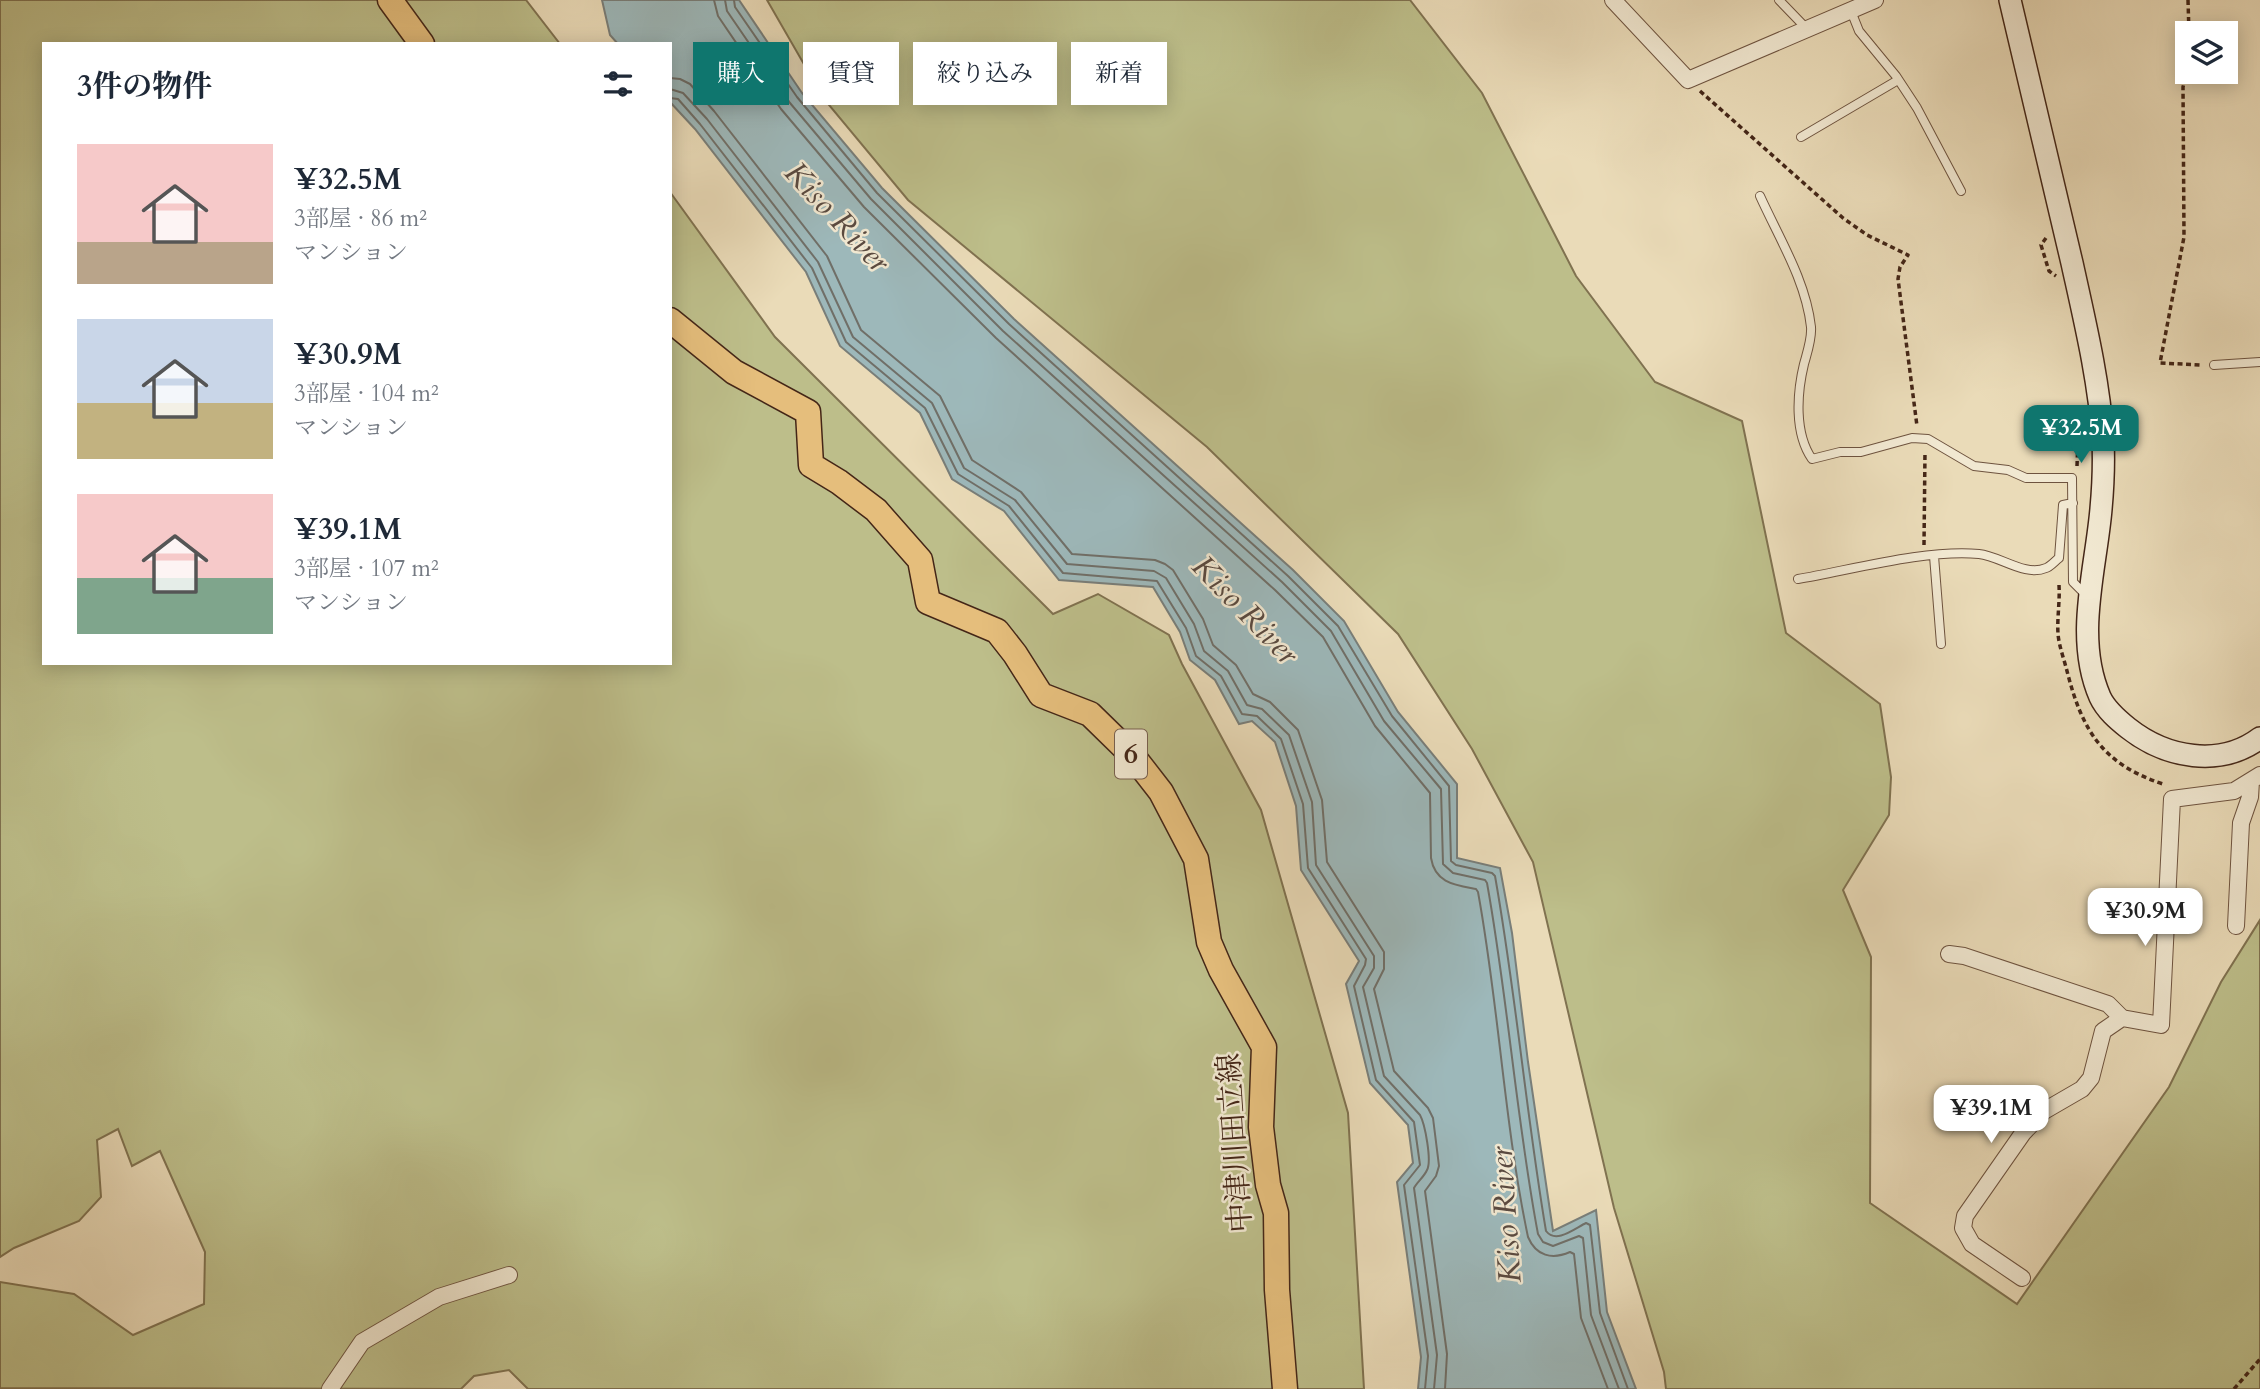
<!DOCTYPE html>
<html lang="ja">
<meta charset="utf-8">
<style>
body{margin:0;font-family:Cardo,"Noto Serif JP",serif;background:#f2f2f3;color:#1f2937;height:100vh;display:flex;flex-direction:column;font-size:26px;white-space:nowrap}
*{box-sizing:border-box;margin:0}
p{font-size:23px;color:#747a83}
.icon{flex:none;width:38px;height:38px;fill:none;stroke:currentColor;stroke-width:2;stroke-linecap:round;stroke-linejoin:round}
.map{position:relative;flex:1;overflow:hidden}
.side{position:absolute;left:42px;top:42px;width:630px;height:623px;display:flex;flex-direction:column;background:#fff;border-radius:0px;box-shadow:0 4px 18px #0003}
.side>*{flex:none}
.top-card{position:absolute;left:693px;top:42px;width:665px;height:63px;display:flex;gap:14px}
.controls{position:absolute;left:2175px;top:21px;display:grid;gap:14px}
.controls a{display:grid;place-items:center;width:63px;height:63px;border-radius:0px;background:#fff;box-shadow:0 4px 18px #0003;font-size:35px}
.price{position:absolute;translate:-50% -60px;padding:0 16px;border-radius:14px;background:#fff;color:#222;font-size:23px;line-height:46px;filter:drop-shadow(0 2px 4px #0008)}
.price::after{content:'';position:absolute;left:50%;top:42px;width:21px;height:16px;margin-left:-10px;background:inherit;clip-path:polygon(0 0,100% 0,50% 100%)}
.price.on{background:#0f766e;color:#fff}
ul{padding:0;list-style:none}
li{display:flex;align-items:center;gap:21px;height:175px;padding:0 35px}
li span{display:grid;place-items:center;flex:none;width:196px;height:140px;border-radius:0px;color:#555}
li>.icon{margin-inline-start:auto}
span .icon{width:84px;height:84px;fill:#fffc;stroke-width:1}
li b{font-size:30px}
h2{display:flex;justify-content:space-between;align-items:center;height:84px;padding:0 35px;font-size:30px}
.pill{padding:0 24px;border-radius:0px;background:#fff;box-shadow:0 4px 18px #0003;font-size:24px;line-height:63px}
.pill.on{background:#0f766e;color:#fff}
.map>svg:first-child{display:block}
.green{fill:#bdbe8a;stroke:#807250;stroke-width:2}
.water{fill:#9db8ba;stroke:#797e79;stroke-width:2}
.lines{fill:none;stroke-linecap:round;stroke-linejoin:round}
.shore{stroke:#706f68;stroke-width:2}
.lane-casing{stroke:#6e533f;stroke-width:10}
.street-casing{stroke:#6e533f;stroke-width:18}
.secondary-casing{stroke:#442617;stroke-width:24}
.primary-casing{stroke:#442617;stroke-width:27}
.path{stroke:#442617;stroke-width:3.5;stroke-dasharray:5 3.5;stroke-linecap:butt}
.lane{stroke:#f1e8d1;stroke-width:8}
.street{stroke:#f1e8d1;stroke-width:16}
.secondary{stroke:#f1e8d1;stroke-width:21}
.primary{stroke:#e5be7c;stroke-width:24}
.labels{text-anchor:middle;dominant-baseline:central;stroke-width:5;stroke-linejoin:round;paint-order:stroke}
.shield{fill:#f1e8d1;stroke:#78604f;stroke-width:2}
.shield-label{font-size:28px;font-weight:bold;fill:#442617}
.street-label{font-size:30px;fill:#442617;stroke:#f1e8d1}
.water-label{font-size:32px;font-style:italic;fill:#5a4a40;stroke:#f1e8d1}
</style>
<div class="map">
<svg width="2260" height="1389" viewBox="0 0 2260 1389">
<rect width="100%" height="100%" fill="#eadbb8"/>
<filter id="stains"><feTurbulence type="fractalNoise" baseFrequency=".00286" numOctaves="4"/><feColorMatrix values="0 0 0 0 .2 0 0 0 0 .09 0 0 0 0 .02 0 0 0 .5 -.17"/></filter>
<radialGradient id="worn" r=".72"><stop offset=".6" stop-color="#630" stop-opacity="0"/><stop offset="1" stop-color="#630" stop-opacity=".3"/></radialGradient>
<path class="green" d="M0 0H526L560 44H44V663H670V192L775 337 1053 614 1098 594 1169 635 1182 664 1261 810 1348 1113 1364 1389H528L509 1370 474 1376 461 1389 0 1388V1282L74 1294 133 1335 204 1304 205 1252 160 1151 132 1166 118 1129 97 1140 101 1197 79 1221 14 1248 0 1257Z
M767 0H1410L1482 93 1576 276 1655 382 1742 421 1786 633 1880 704 1891 777 1889 815 1843 890 1871 957 1870 1203 2017 1304 2169 1087 2221 982 2260 920V1389H1666L1664 1372 1614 1208 1533 862 1472 749 1398 634 1207 447 908 200 824 99Z"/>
<path class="water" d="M602 0H739L802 93 882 188 1014 319 1293 570 1344 621 1398 712 1457 784V858L1500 868 1512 933 1528 1062 1553 1231 1596 1210 1607 1312 1636 1389H1418L1421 1357 1397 1182 1413 1163 1408 1125 1370 1083 1346 984 1359 961 1301 870 1296 806 1275 742 1252 721 1239 724 1215 680 1190 660 1180 632 1153 587 1059 580 1004 511 952 479 920 413 840 346 806 272 695 129 670 102V44H618L610 35Z"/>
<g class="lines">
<path class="shore" d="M714 0 718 16 781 109 864 207 996 338 1275 590 1323 637 1375 726 1430 793 1431 858C1435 883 1455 885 1476 889L1478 892C1499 1006 1504 1123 1528 1237 1536 1256 1552 1260 1570 1252L1574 1254 1581 1318 1608 1389
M725 0 727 11 790 103 871 199 1003 331 1282 582 1331 631 1384 721 1441 789 1443 864 1453 873 1485 880 1487 883C1508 999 1516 1118 1538 1234L1543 1242 1553 1246 1579 1236 1583 1238 1591 1315 1619 1389
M734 0 735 7 797 97 877 193 1009 324 1288 576 1338 626 1392 716 1449 786 1451 861 1456 865 1492 873 1495 876C1516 994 1526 1113 1546 1231 1556 1244 1574 1229 1586 1223L1590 1225 1600 1313 1628 1389
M670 78 680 79 690 84 714 111 827 256 861 330 940 396 972 460 1021 492 1072 554 1155 560 1165 564 1173 570 1203 619 1213 645 1236 665 1253 694 1270 702 1298 730 1322 800 1327 862 1384 952V969L1374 989 1394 1071 1428 1108 1433 1118 1439 1166 1436 1176 1425 1191 1447 1354 1445 1389
M670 89 683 93 707 119 818 262 853 337 932 403 964 468 1015 500 1067 564 1154 571 1166 578 1194 624 1204 651 1228 671 1247 705 1262 709 1289 735 1312 802 1316 865 1374 956V968L1363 987 1384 1076 1420 1115C1425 1124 1432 1161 1427 1170 1424 1177 1417 1182 1414 1188L1437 1355 1434 1389
M670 98 678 99 700 124 812 268 846 342 925 408 958 474 1009 506 1063 573 1157 581 1186 628 1196 656 1221 676 1242 714 1257 716 1281 739 1303 804 1308 868 1366 959 1365 965 1354 986 1376 1080 1414 1122 1420 1165 1404 1185 1428 1356 1425 1389"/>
<g class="lane-casing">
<path id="lane" d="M1779 0 1807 29
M1851 11 1859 31 1896 76 1917 108 1961 191
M1801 137 1898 80
M1760 196C1779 238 1806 281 1811 327 1812 339 1807 353 1804 364 1797 393 1794 433 1812 459L1840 452H1861L1912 438 1928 439 1974 466 2008 470 2026 478H2072L2073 582 2086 595
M2214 365 2260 362
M1934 556 1941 644
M1798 579C1851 570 1926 549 1979 554 2000 556 2025 577 2046 568 2050 567 2055 561 2059 558L2063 505 2073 503"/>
</g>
<g class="street-casing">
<path id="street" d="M1613 0 1688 80 1875 0
M2236 926 2241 823 2250 797 2251 781
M1949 954 1964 956 2108 1004 2122 1018 2161 1025 2172 799 2234 791 2260 775
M2022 1278 1972 1244 1963 1228 1965 1216 2023 1133 2044 1111 2082 1089 2091 1078 2103 1031 2122 1018
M330 1389 362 1342 439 1297 509 1275"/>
</g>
<g class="secondary-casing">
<path id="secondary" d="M2010 0C2030 88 2052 175 2072 263 2085 322 2099 380 2103 440 2104 462 2103 487 2101 509 2096 569 2074 638 2100 697 2106 710 2118 720 2128 728 2166 758 2220 768 2260 738"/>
</g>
<g class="primary-casing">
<path id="primary" d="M390 0 422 44
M670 320 734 372 808 412 811 465 839 482 876 510 920 560 928 602 997 631 1015 654 1041 695 1090 714 1133 756 1161 792 1196 859 1209 942 1221 970 1264 1047 1261 1127 1268 1185 1276 1213 1277 1290 1285 1389"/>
</g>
<path class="path" d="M2188 0 2189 33
M2188 69 2183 87 2184 237 2160 363 2201 365
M1700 91 1843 218 1867 235 1908 255 1900 267 1898 279 1917 426
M2046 238 2041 245 2049 271 2056 276
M2077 466 2079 415
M1924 545 1925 452
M2059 585C2060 601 2057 618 2058 634 2059 646 2064 659 2067 671 2082 730 2102 764 2163 784
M2234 1389 2260 1359"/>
<use href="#lane" class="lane"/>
<use href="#street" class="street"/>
<use href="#secondary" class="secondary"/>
<use href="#primary" class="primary"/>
</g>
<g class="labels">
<rect class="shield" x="1115" y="729.5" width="32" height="49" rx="5"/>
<g class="shield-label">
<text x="1131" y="754">6</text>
</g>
<g class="street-label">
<text transform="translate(1235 1143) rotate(-94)">中津川田立線</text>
</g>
<g class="water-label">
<text transform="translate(837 217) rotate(47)">Kiso River</text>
<text transform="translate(1245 610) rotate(46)">Kiso River</text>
<text transform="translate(1506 1215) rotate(-94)">Kiso River</text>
</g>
</g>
<rect width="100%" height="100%" filter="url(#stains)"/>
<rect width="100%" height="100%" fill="url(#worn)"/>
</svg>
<div class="controls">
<a><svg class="icon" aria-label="layers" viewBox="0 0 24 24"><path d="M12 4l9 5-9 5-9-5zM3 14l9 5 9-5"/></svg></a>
</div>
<b class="price on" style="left:2081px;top:465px">¥32.5M</b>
<b class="price" style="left:2145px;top:948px">¥30.9M</b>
<b class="price" style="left:1991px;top:1145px">¥39.1M</b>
<div class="top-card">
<a class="pill on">購入</a>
<a class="pill">賃貸</a>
<a class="pill">絞り込み</a>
<a class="pill">新着</a>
</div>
<section class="side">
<h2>3件の物件<svg class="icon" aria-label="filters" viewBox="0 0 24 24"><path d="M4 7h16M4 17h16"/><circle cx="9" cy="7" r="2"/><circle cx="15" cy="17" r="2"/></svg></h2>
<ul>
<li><span style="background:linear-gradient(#f6c9c9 70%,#b9a48a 0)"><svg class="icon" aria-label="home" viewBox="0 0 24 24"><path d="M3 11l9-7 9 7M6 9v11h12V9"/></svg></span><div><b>¥32.5M</b><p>3部屋 · 86 m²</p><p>マンション</p></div></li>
<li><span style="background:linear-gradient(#c9d6e8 60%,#c2b280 0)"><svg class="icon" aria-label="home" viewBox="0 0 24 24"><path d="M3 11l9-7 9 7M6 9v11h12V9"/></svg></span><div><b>¥30.9M</b><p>3部屋 · 104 m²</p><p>マンション</p></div></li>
<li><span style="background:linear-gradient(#f6c9c9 60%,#7fa58c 0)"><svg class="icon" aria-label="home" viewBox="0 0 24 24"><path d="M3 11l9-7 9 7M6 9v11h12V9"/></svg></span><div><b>¥39.1M</b><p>3部屋 · 107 m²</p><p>マンション</p></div></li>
</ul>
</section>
</div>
